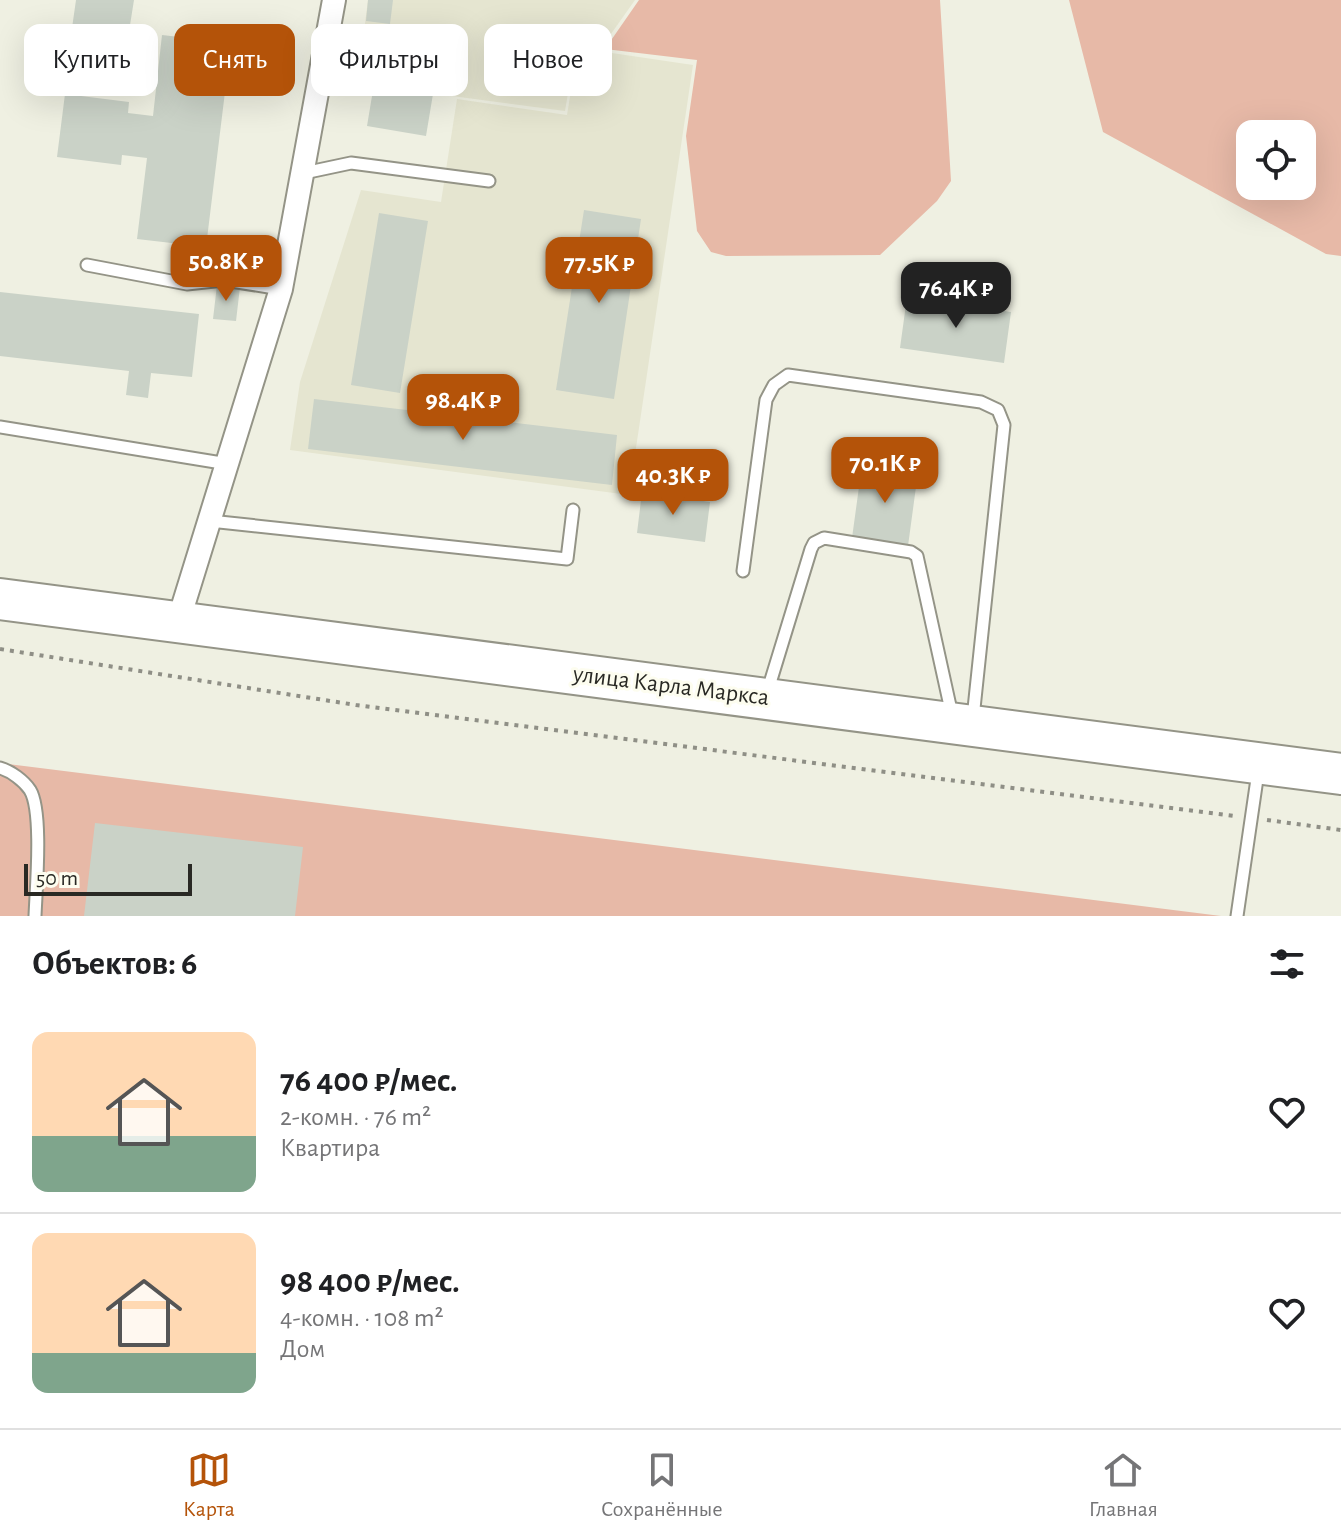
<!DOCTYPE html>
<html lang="ru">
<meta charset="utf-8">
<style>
body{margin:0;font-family:"Alegreya Sans",sans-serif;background:#f2f2f2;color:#202124;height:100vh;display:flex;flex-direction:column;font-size:30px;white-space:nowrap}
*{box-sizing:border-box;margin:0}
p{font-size:26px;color:#757577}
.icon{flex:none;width:44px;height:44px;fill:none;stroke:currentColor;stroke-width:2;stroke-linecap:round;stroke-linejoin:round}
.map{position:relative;height:916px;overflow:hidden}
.drawer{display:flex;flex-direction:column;background:#fff;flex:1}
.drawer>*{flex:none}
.top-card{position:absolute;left:24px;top:24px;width:800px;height:72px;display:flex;gap:16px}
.buttons{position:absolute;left:1236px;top:120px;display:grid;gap:16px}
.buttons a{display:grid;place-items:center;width:80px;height:80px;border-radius:16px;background:#fff;box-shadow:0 8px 32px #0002;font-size:40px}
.scale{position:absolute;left:24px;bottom:20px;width:168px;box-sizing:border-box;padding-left:8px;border:4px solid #292924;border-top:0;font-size:22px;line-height:28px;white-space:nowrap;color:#292924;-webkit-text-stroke:6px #fdfdef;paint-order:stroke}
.price{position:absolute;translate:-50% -68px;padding:0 18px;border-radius:16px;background:#b45309;color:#fff;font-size:26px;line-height:52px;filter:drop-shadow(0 2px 4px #0008)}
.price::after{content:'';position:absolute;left:50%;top:48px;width:24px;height:18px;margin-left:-12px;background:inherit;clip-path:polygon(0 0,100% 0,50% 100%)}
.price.selected{background:#222;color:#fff}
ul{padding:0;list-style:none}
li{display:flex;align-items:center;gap:24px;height:200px;padding:0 32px}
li+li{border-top:2px solid #e0e0e0}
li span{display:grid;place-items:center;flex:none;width:224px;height:160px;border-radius:16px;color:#555}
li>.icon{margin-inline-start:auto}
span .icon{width:96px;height:96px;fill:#fffc;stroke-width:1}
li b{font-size:34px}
h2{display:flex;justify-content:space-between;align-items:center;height:96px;padding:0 32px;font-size:34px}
.tag{padding:0 28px;border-radius:16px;background:#fff;box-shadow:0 8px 32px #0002;font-size:28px;line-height:72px}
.tag.selected{background:#b45309;color:#fff}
.tabs{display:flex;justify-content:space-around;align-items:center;height:112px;border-top:2px solid #e0e0e0;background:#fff;font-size:22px;color:#757577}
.tabs a{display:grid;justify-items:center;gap:4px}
.tabs .selected{color:#b45309}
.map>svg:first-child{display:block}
.built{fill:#e5e5d0}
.green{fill:#e7b9a7;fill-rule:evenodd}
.building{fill:#cad2c7}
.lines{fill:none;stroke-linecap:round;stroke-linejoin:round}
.lane-casing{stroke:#949487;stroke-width:15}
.street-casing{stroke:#949487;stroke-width:26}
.highway-casing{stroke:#949487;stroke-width:44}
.path{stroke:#8f8f86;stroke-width:4;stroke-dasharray:4 6;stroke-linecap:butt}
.lane{stroke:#fff;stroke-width:11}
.street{stroke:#fff;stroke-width:22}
.highway{stroke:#fff;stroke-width:40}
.labels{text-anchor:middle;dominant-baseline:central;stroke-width:6;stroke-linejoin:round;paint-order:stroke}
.street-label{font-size:24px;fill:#292924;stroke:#fdfdef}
</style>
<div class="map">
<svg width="1341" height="916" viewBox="0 0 1341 916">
<rect width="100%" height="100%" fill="#eff0e2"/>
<path class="built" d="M368 0H635L601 48 576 45 565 111 437 94 442 60 362 47Z
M578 48 693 65 629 495 290 450 300 382 361 190 441 202 457 99 567 115Z"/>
<path class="green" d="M639 0H940L951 181 937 201 880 255 726 256 711 252 697 231 686 136 697 60 605 49Z
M1069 0H1341V256L1326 254 1103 132ZM1302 134V186H1250V134Z
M0 763 1221 916H0Z"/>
<path class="building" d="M76 0H134L127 44 71 35Z
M368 0H393L390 24 366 21Z
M162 35 231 43 206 247 137 239 147 158 122 155 121 165 57 157 65 94 129 102 128 113 153 116Z
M376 72 435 82 426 136 367 126Z
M584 210 641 219 614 399 556 390Z
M379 213 428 221 400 393 351 385Z
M217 285 240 287 236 321 213 319Z
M0 292 199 314 192 377 151 373 148 398 126 395 129 371 0 356Z
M907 297 1011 312 1004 363 900 348Z
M314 399 617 435 612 485 308 449Z
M862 465 918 472 908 546 852 538Z
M642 492 710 502 705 542 637 533Z
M95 823 303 847 295 916H84Z"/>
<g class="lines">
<g class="lane-casing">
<path id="lane" d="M304 173 351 163 489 181
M87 265 187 284 224 280 281 289
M0 427 228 464
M210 521 567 559 573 510
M743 571 766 400 774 385 788 375 981 402 998 410 1004 425 973 718
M767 693 811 549 814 543 824 538 911 552 917 556 952 715
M0 768C11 771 24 781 30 790 43 811 36 889 35 916
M1237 916 1258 772"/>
</g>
<g class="street-casing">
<path id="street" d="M178 622 281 289 334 0"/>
</g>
<g class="highway-casing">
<path id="highway" d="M0 599 1341 774"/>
</g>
<path class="path" d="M0 649 356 705 1234 816
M1267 820 1341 830"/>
<use href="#lane" class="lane"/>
<use href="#street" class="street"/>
<use href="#highway" class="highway"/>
</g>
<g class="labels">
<g class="street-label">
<text transform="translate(671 686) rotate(7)">улица Карла Маркса</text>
</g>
</g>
</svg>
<div class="buttons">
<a><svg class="icon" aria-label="locate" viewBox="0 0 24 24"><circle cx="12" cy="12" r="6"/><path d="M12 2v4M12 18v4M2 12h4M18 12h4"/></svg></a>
</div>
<div class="scale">50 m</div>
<b class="price" style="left:226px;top:303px">50.8K ₽</b>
<b class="price" style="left:599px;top:305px">77.5K ₽</b>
<b class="price selected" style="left:956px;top:330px">76.4K ₽</b>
<b class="price" style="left:463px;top:442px">98.4K ₽</b>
<b class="price" style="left:885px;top:505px">70.1K ₽</b>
<b class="price" style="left:673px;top:517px">40.3K ₽</b>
<div class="top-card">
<a class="tag">Купить</a>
<a class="tag selected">Снять</a>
<a class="tag">Фильтры</a>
<a class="tag">Новое</a>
</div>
</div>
<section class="drawer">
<h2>Объектов: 6<svg class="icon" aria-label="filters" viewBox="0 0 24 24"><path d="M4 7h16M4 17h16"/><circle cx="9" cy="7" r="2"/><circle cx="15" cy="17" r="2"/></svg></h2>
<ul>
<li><span style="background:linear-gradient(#ffd9b3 65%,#7fa58c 0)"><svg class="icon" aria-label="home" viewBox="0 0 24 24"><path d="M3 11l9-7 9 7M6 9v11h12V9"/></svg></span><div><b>76 400 ₽/мес.</b><p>2-комн. · 76 m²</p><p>Квартира</p></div><svg class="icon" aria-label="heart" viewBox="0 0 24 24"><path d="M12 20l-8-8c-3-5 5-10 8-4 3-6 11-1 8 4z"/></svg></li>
<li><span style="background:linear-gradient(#ffd9b3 75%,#7fa58c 0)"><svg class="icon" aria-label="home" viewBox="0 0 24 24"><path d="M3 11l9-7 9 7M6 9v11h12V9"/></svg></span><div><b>98 400 ₽/мес.</b><p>4-комн. · 108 m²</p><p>Дом</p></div><svg class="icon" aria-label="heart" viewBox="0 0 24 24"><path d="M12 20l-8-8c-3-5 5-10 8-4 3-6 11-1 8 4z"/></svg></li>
</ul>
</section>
<nav class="tabs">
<a class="selected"><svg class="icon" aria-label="map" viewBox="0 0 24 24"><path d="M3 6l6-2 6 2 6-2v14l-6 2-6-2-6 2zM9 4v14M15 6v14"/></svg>Карта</a>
<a><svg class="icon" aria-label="saved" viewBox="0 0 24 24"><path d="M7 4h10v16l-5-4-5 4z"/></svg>Сохранённые</a>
<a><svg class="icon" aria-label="home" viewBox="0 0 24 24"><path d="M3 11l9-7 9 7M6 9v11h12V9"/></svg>Главная</a>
</nav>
